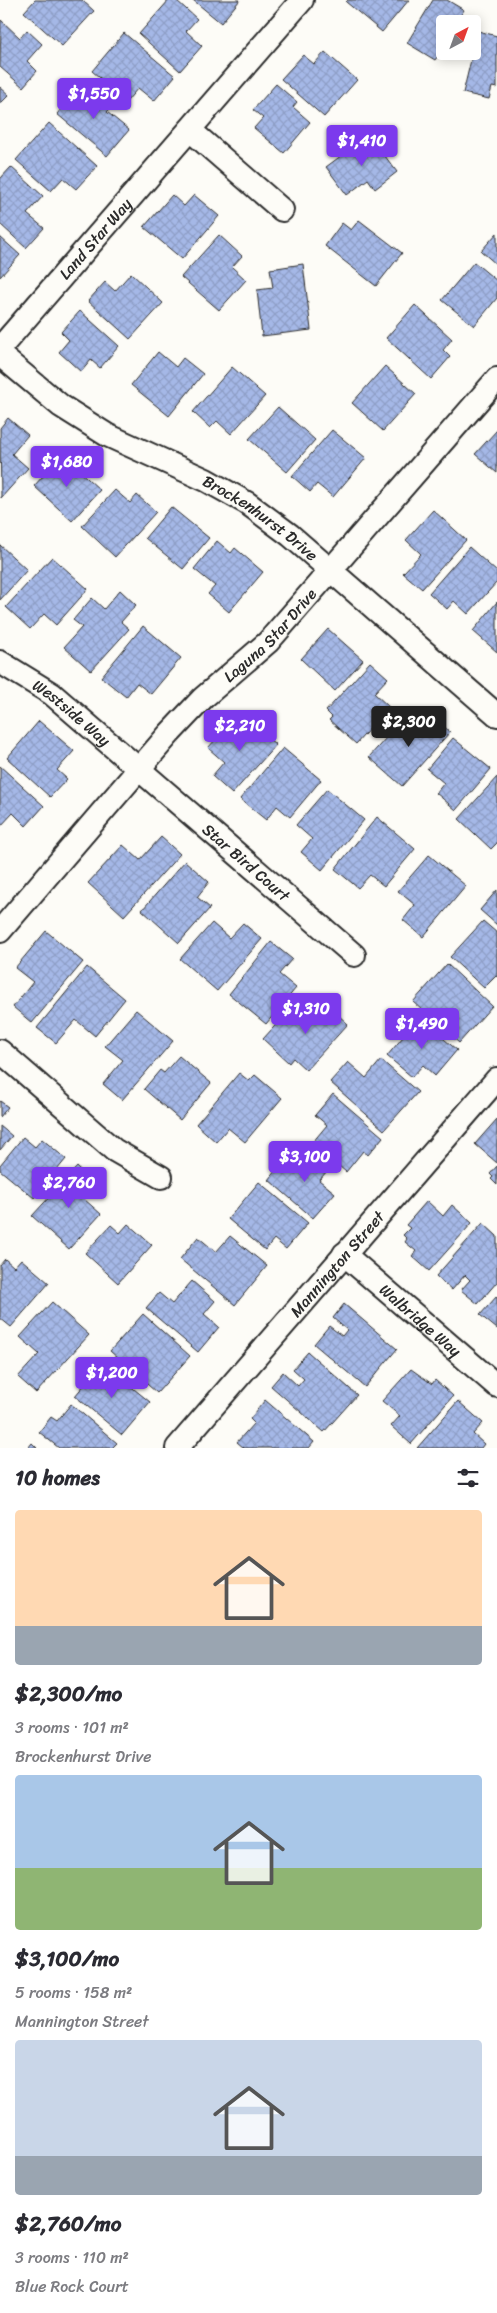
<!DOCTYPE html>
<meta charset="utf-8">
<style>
body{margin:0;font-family:Sriracha,sans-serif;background:#f7f7f7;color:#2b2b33;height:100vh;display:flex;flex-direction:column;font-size:19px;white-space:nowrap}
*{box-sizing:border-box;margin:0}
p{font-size:16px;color:#7c7c81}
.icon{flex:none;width:28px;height:28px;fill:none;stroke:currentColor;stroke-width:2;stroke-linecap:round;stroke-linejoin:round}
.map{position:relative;height:1448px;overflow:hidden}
.drawer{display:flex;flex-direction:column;background:#fff;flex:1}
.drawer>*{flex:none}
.needle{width:32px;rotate:41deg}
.buttons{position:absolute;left:436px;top:15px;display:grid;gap:10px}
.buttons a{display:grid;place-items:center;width:45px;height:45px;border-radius:5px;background:#fff;box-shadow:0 2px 12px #0003;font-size:25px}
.price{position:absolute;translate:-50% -42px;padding:0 11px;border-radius:5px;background:#7c3aed;color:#fff;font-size:16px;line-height:32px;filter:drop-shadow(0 1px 2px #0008)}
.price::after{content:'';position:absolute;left:50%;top:30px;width:15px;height:11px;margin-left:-8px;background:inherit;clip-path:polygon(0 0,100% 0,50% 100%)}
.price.current{background:#222;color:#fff}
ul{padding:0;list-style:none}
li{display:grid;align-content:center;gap:10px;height:265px;padding:0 15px}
li span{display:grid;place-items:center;height:155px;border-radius:5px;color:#555}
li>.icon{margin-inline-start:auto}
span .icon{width:90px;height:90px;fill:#fffc;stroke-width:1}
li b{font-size:21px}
h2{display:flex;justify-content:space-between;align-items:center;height:60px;padding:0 15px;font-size:21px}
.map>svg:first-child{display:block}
.building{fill:url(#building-cross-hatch);stroke:#2b2b2b}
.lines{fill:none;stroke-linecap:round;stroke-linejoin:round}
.minor-casing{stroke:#2b2b2b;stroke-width:26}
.minor{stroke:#fdfcf7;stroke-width:22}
.labels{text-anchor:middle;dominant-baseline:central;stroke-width:4;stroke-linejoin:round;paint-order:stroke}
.street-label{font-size:16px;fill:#2b2b2b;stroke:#fdfcf7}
</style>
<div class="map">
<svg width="497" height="1448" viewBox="0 0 497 1448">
<defs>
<pattern id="building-cross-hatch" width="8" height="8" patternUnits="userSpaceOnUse" patternTransform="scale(1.25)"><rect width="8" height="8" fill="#a5b8e7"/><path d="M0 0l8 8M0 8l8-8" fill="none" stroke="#8e9ec6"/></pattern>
</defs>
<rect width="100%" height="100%" fill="#fdfcf7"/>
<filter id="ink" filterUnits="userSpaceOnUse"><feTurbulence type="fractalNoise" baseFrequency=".02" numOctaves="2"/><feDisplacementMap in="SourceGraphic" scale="10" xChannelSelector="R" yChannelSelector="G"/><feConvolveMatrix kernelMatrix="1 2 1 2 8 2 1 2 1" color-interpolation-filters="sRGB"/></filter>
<g filter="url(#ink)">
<path class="building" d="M35 0H82L94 11 62 46 24 12Z
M169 0H176L197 19 186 31 202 46 180 71 139 34Z
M193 0H240L221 23Z
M348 0H409L382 32 346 2Z
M433 0H447L464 10 455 24H445V46L435 60 407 43Z
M1 20 20 38 27 30 42 44 27 61 37 71 23 87 0 67Z
M478 31 497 36V88L492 87 489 99 463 93Z
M124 33 175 76 154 101 138 88 127 101 92 71Z
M325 52 357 80 324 117 281 79 303 55 314 64Z
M276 84 297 102 293 107 310 122 284 153 254 128 263 118 253 110Z
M95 86 115 103 107 112 129 130 107 156 57 114 74 93 84 100Z
M0 87 9 95 0 104Z
M49 123 97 166 76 189 63 178 51 191 16 160Z
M369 135 397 172 375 189 368 179 347 195 326 167Z
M11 167 43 196 27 214 44 228 26 248 0 224V179Z
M172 195 184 206 194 195 219 216 182 259 144 227Z
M359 220 402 253 376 286 325 246 342 223 351 230Z
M497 233V265L481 251Z
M219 235 242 256 232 267 246 280 219 310 181 277Z
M0 237 20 255 0 277Z
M474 262 497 281V298L474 326 442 300Z
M303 264 311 330 262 336 257 290 273 288 270 269Z
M131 273 163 303 130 339 88 301 105 282 115 291Z
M415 305 452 339 443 350 450 357 431 379 386 338Z
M80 311 119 346 100 368 91 360 81 372 59 352 69 340 61 332Z
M158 352 176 367 183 358 203 374 169 416 131 385Z
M385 366 416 394 383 431 352 403Z
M232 367 265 396 231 434 217 421 210 428 193 412Z
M278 407 315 440 287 472 249 439Z
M8 418 28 435 12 454 28 468 1 498 0 428Z
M332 430 366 458 333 497 317 484 310 492 292 476Z
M497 430V473L475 454Z
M62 455 100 490 72 521 34 486Z
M115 490 130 503 137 495 156 512 115 557 82 526Z
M171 507 209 538 183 569 145 538Z
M433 510 466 540 422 589 403 573 421 554 406 540Z
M217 541 231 553 235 548 263 572 229 612 208 594 215 586 194 569Z
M0 545 27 570 0 600Z
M469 547 497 572V582L468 614 454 601 447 609 429 593Z
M52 557 88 589 56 625 44 614 30 629 6 607Z
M120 590 136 605 121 622 129 629 91 671 64 647 82 627 73 620 92 598 104 609Z
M497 602V652L473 631Z
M143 626 181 658 151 694 137 683 126 697 101 677Z
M328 629 363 660 335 691 301 659Z
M370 662 388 678 374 693 389 707 356 744 329 720 332 717 326 711Z
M240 712 276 745 232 794 212 776 224 762 208 748Z
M431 715 450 732 402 786 369 757 404 718 418 730Z
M39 721 74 751 57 770 67 779 50 797 7 758Z
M453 738 491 769 456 810 436 793 444 783 427 769Z
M283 748 321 780 290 817 277 806 266 820 240 799Z
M0 766 44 806 26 826 13 813 0 827Z
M497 777V843L491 849 459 819Z
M327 789 364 820 322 870 301 852 312 839 296 825Z
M377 817 415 849 384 886 370 875 358 888 335 869Z
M161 837 180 854 124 916 88 883 123 845 140 860Z
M429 855 466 886 423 937 403 920 415 905 398 891Z
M185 861 209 882 197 897 210 908 179 943 142 910Z
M497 890V925L480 910Z
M483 921 497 933V977L496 976 484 988 450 957Z
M212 923 229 938 243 923 262 939 217 991 180 959Z
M46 931 83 962 32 1023 13 1007 33 982 15 968Z
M271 942 292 959 279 974 296 988 266 1024 229 994Z
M447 964 492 1006 459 1043 413 1002Z
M87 967 125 999 95 1036 76 1020 56 1043 37 1028Z
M307 1003 318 1013 326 1004 348 1024 306 1070 293 1058 289 1063 263 1039 283 1017 289 1022Z
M136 1010 173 1041 122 1100 103 1084 123 1060 105 1046Z
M419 1018 457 1050 435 1076 423 1065 412 1077 387 1056Z
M179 1056 211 1083 180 1120 144 1089 160 1070 164 1073Z
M381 1060 418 1092 384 1130 330 1082 348 1062 366 1078Z
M239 1073 249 1081 255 1075 282 1098 245 1142 228 1128 216 1142 196 1124Z
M333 1094 383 1137 368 1155 363 1151 346 1172 312 1143 327 1125 315 1115Z
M0 1101 8 1107 0 1117Z
M497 1119V1163L475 1144Z
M0 1126 12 1136 0 1150Z
M23 1137 35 1147 42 1139 66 1159 34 1198 0 1170V1165Z
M307 1149 330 1168 319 1180 335 1193 313 1218 269 1180 280 1166 288 1172Z
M497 1166V1185L491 1179 493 1177 490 1174Z
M77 1167 96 1185 84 1199 101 1214 69 1249 32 1216Z
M259 1182 308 1223 286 1249 274 1239 265 1250 228 1219Z
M427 1201 443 1216 452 1205 472 1223 429 1271 412 1256 416 1251 405 1242 407 1239 403 1235 410 1228 406 1225Z
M483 1223 497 1236V1282L478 1304 461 1290 470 1280 465 1275 452 1290 436 1276Z
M128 1224 152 1245 118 1283 85 1253 111 1225 120 1233Z
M230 1236 267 1266 235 1305 180 1259 198 1237 216 1252Z
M5 1259 14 1267 21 1259 49 1283 11 1327 0 1318V1265Z
M192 1281 215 1301 204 1314 219 1327 198 1352 146 1308 159 1293 172 1304Z
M497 1296V1329L480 1315Z
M52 1302 89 1335 36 1393 18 1377 39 1354 20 1337Z
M344 1304 397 1349 365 1387 314 1344 329 1326 342 1336 347 1330 333 1318Z
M143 1314 190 1356 157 1393 110 1351Z
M308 1352 357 1395 324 1432 271 1386 283 1372 298 1386 304 1379 293 1369Z
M102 1363 150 1402 122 1435 75 1396Z
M411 1369 432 1384 435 1380 453 1396 411 1444 391 1426 400 1416 382 1401Z
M265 1400 314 1442 309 1448H244L237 1442 254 1423 250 1419Z
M458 1401 483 1423 473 1434 484 1444 481 1448H417Z
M71 1404 117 1443 112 1448H59L39 1432 51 1417 57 1421Z
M32 1443 37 1448H28Z"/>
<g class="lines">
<g class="minor-casing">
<g id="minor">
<path d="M190 130 282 210"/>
<path id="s1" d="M0 348 302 0"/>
<path id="s2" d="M0 355 61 406 107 435 206 480 247 503 290 535 497 715"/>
<path id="s3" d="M0 662 52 694 354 955"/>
<path id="s4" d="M0 931 169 734 203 698 268 642 497 379"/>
<path d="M0 1051 114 1150 161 1177"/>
<path id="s5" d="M344 1254 497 1386"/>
<path id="s6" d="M177 1448 497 1079"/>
</g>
</g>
<use href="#minor" class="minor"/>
</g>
</g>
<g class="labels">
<g class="street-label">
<text stroke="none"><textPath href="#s1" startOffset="145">Land Star Way</textPath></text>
<text stroke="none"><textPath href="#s2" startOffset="309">Brockenhurst Drive</textPath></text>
<text stroke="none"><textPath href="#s4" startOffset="401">Laguna Star Drive</textPath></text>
<text stroke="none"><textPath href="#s3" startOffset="88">Westside Way</textPath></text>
<text stroke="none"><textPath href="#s3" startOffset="318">Star Bird Court</textPath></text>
<text stroke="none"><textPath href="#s6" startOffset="244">Mannington Street</textPath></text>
<text stroke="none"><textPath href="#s5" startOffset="101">Walbridge Way</textPath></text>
</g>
</g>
</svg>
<div class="buttons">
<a><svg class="needle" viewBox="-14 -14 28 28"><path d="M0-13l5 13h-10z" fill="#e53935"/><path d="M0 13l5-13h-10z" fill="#7c7c81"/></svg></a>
</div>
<b class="price" style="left:94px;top:120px">$1,550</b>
<b class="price" style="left:362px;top:167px">$1,410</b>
<b class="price" style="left:67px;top:488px">$1,680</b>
<b class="price current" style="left:409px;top:748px">$2,300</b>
<b class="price" style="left:240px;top:752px">$2,210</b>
<b class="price" style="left:306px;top:1035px">$1,310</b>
<b class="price" style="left:422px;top:1050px">$1,490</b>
<b class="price" style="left:305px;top:1183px">$3,100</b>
<b class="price" style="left:69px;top:1209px">$2,760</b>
<b class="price" style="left:112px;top:1399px">$1,200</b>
</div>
<section class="drawer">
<h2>10 homes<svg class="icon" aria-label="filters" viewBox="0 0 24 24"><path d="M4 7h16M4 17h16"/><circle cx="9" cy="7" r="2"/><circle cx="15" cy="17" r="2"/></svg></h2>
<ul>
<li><span style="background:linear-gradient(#ffd9b3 75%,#9aa5b1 0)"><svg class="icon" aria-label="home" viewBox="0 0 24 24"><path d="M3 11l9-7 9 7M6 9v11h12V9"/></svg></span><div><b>$2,300/mo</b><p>3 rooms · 101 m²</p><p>Brockenhurst Drive</p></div></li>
<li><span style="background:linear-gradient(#a9c7e8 60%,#8fb573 0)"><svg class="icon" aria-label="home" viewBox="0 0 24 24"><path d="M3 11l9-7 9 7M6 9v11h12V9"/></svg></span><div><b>$3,100/mo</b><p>5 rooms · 158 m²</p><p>Mannington Street</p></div></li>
<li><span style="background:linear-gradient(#c9d6e8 75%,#9aa5b1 0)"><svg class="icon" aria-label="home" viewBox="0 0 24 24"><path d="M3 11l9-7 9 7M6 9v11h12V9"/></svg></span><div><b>$2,760/mo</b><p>3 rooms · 110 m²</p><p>Blue Rock Court</p></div></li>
</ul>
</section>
